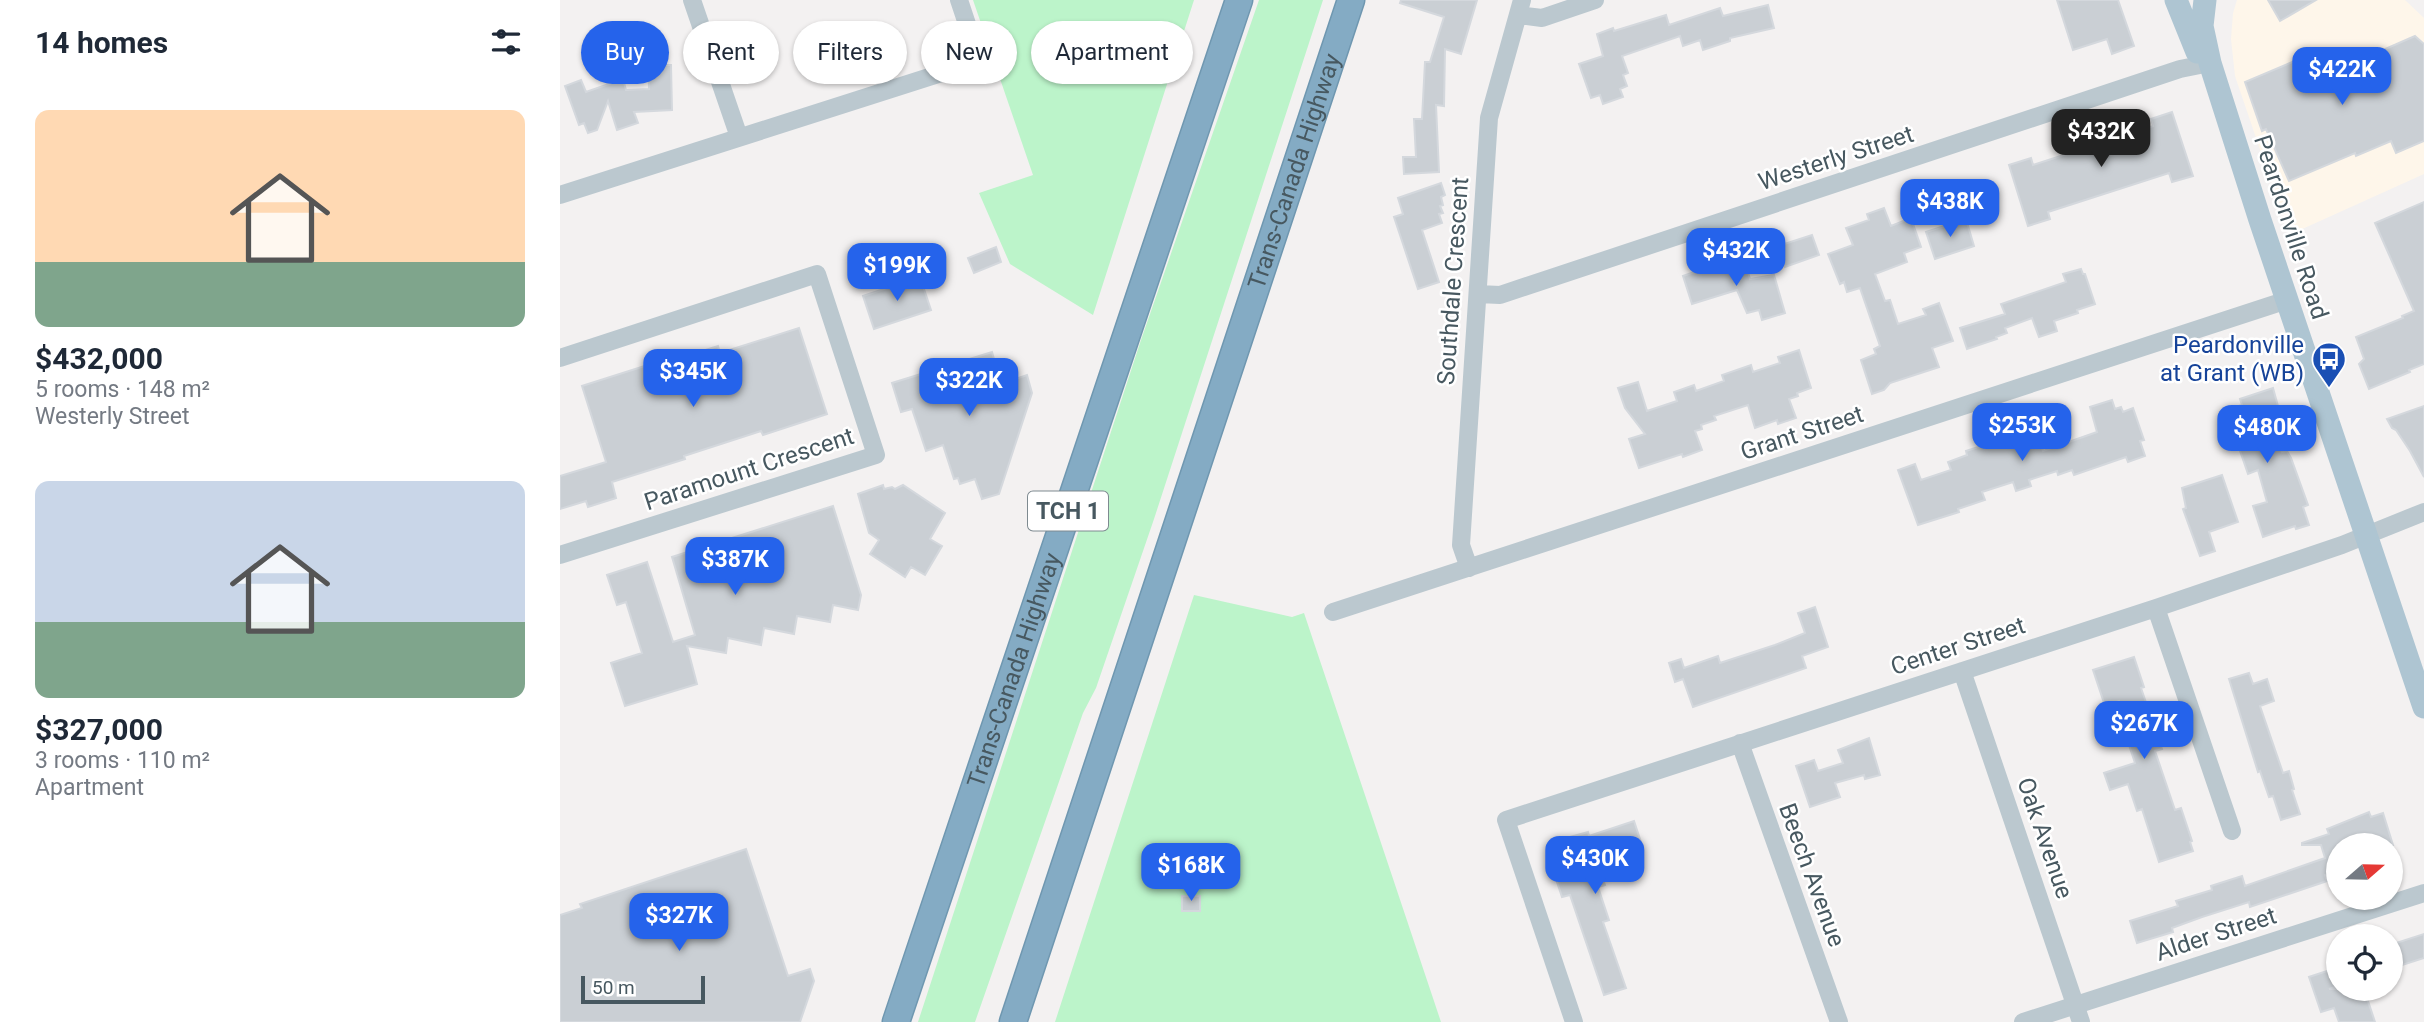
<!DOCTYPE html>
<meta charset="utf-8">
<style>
body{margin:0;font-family:Roboto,sans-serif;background:#f2f2f3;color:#1f2937;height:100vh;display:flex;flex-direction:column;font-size:26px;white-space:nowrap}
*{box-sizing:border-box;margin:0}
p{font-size:23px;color:#747a83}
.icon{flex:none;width:38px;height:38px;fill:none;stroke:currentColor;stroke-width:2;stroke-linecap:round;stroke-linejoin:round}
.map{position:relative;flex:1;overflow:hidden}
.sheet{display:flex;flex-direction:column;background:#fff;width:560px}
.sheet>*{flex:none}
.banner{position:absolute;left:21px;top:21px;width:665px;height:63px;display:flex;gap:14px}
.needle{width:46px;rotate:70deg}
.controls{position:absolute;left:1766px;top:833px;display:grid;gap:14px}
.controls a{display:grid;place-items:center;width:77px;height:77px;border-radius:50%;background:#fff;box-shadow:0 2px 5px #0004;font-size:35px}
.scale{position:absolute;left:21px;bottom:18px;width:124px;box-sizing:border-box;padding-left:7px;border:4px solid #475860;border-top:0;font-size:19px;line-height:24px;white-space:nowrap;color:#475860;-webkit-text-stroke:5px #fff;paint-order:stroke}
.price{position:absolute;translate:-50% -60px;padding:0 16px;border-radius:14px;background:#2563eb;color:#fff;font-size:23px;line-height:46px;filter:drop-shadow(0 2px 4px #0008)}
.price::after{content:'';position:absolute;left:50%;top:42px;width:21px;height:16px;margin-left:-10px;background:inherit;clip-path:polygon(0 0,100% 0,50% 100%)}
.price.on{background:#222;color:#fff}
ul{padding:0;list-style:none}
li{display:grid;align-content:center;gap:14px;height:371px;padding:0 35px}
li span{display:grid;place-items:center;height:217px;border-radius:14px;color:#555}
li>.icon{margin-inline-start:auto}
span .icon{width:126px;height:126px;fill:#fffc;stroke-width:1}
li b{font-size:30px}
h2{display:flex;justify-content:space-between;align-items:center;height:84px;padding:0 35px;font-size:30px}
.chip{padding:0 24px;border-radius:32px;background:#fff;box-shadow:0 2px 5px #0004;font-size:24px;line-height:63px}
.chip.on{background:#2563eb;color:#fff}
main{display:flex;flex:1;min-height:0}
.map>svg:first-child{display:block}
.commercial{fill:#fef6ea}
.green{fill:#bcf4ca}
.building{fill:#cacfd4;stroke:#d4d8dd;stroke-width:2}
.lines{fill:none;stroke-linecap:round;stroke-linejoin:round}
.highway-casing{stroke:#6f97b0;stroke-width:29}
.minor{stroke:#bbc8cf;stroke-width:18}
.major{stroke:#aec5d2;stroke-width:23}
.highway{stroke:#84abc4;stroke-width:26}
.labels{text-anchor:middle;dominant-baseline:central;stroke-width:5;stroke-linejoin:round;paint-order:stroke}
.shield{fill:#fff;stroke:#7e8a90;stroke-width:2}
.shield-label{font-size:23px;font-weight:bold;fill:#475860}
.street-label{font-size:24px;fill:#475860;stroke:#fff}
.transit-label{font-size:24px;fill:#164399;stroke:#fff;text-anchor:end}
</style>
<main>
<section class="sheet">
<h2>14 homes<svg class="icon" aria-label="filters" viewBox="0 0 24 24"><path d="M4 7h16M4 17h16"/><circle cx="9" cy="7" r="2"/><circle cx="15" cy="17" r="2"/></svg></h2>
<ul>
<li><span style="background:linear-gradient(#ffd9b3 70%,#7fa58c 0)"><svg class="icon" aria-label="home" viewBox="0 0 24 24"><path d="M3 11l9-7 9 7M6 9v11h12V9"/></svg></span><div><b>$432,000</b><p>5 rooms · 148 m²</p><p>Westerly Street</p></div></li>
<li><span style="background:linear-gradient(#c9d6e8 65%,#7fa58c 0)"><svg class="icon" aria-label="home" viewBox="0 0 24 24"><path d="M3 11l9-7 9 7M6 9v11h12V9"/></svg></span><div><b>$327,000</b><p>3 rooms · 110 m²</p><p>Apartment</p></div></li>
</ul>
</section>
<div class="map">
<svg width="1864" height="1022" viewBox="0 0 1864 1022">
<rect width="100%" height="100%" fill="#f3f1f1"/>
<path class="commercial" d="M1677 0H1845L1864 18V174L1729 235 1675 76 1671 39 1673 13Z"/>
<path class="green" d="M413 0H634L533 315 450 264 419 193 473 175Z
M699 0H763L594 519 536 688 523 713 415 1022H358L581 340Z
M634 595 732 617 744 613 881 1022H495Z"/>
<path class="building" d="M841 0H917L901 54 885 49 884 106 876 105 879 172 844 174 843 157H856L854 119H862L865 62H870L884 17 840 3Z
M1497 0H1558L1574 46 1552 54 1547 39 1513 50Z
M1708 0H1756L1720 21Z
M1208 5 1214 28 1170 38V41L1143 50 1140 40 1123 46 1120 36 1062 56 1068 73 1063 75 1067 86 1060 89 1063 97 1043 104 1040 95 1031 98 1019 64 1043 56 1037 34 1053 28 1054 31 1106 15 1109 25 1160 8 1163 16Z
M1855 36 1864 44V141L1836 153 1831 141 1796 156 1795 153 1729 181 1706 129 1702 131 1685 82 1749 55 1759 78Z
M93 39 100 65H111L112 110 74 112 78 123 57 130 48 101 37 130 28 133 24 123 19 125 5 86 21 80 26 92 63 79 66 90 89 89 88 59 79 61 75 43Z
M1612 112 1633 176 1612 182 1609 173 1488 212 1490 219 1468 226 1449 165 1471 158 1473 165 1593 126 1591 119Z
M881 183 885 195 881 197 883 205 880 206 883 213 879 214 882 223 862 230 879 282 858 289 834 217 843 214 838 198Z
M1864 202V364L1849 370 1850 372 1809 389 1799 364 1804 359 1796 337 1843 318 1842 316 1854 311 1815 223Z
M1324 208 1331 226 1351 218 1361 247 1344 253 1347 262 1315 274 1325 301 1330 300 1338 324 1366 315 1363 309 1379 303 1393 341 1372 348 1379 367 1330 383 1324 390 1312 394 1301 360 1316 354 1314 349 1320 346 1300 288 1287 292 1284 282 1280 284 1268 254 1293 245 1286 228 1309 220 1307 214Z
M1406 219 1414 246 1375 259 1366 232Z
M1252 235 1259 255 1225 267 1218 246Z
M436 247 441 262 414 273 408 258Z
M1184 259 1190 279 1214 275 1225 313 1202 320 1199 310 1187 313 1177 290 1132 304 1123 276 1161 263 1162 266Z
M1521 269 1523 274H1525L1535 304 1517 310 1518 313 1494 321 1497 331 1479 337 1472 318 1445 328 1447 333 1436 337 1437 339 1407 349 1400 328 1445 314 1441 304 1506 282 1503 274Z
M360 277 371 310 314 329 303 296Z
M239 328 267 414 203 435 201 431 124 456 125 459 52 482 56 498 28 507 26 501 0 509V476L46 462 22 386 94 363 95 366 158 346 160 353Z
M1239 350 1251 388 1237 393 1238 396 1229 399 1236 418 1218 424 1217 420 1195 428 1188 405 1154 416 1156 420 1141 425 1142 429 1135 431 1142 450 1123 457 1122 454 1079 468 1069 439 1085 434 1065 408 1058 388 1078 382 1087 411 1117 401 1114 392 1134 385 1136 391 1164 381 1162 375 1191 365 1193 372 1220 363 1218 357Z
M432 352 441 384 467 375 472 393 439 494 422 499 415 479 400 484 398 478 394 479 383 445 366 451 352 409 341 412 332 383Z
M1713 388 1718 406 1699 412 1712 447 1719 445 1722 452 1727 451 1731 458 1748 505 1743 507 1749 525 1736 529 1735 526 1703 537 1693 506 1707 502 1698 470 1688 474 1678 445 1673 434 1668 436 1660 412 1682 405 1680 399Z
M1552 400 1555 409 1561 407 1563 412 1573 408 1584 440 1580 441 1585 456 1568 462 1566 457 1514 475 1512 470 1498 475 1497 471 1469 480 1471 486 1456 491 1453 482 1422 492 1425 500 1398 509 1399 512 1358 525 1338 470 1355 464 1361 480 1391 470 1388 462 1407 455 1406 451 1456 435 1455 433 1475 426 1483 451 1537 432 1530 407Z
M1864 406V477L1850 451 1836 430 1832 428 1827 419Z
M1662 475 1678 522 1649 532 1655 551 1640 556 1623 509 1626 508 1622 488Z
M323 485 324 489 332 487 335 489 343 485 385 513 370 539 382 546 365 575 351 567 345 577 310 554 319 540 309 533 298 494Z
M273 506 301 595 298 610 273 605 270 622 237 616 234 634 204 628 201 645 168 638 166 653 127 646 137 684 65 706 51 663 82 653 66 602 57 605 47 575 87 562 113 642 135 635 112 557Z
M1255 607 1268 647 1242 656 1246 668 1133 707 1123 679 1115 682 1109 663 1121 659 1124 668 1158 656 1160 663 1215 645 1245 633 1238 613Z
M1574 657 1584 687 1581 688 1602 749 1595 751 1615 810 1621 808 1632 841 1630 842 1633 851 1599 862 1582 809 1577 811 1568 784 1550 790 1544 773 1575 763 1567 739 1572 738 1559 701 1545 706 1533 670Z
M1689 673 1693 684 1707 679 1714 701 1700 706 1723 773 1729 771 1734 789 1732 790 1740 814 1721 820 1713 796 1709 797 1700 771 1698 772 1669 679Z
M1309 738 1320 775 1305 779 1304 775 1275 783 1280 797 1250 807 1236 766 1254 760 1258 771 1283 763 1278 750Z
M1809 812 1811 817 1823 813 1833 845H1778V889H1775L1770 873 1765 875 1767 881 1690 907 1689 902 1642 917 1612 928 1613 932 1577 943 1570 921 1618 906 1616 901 1652 890 1651 886 1682 876 1685 886 1765 858 1761 845H1742V843L1769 834 1767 829Z
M1074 821 1081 842 1036 857 1045 885 1038 887 1049 920 1043 922 1066 988 1044 995 1010 895 1002 897 991 864 1016 856 1010 837 1028 832 1029 836Z
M186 849 228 976 250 969 254 981 240 1022H0V915L22 908 20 904Z
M622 896H640V911H622Z
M1864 934V958L1830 969V945Z
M1770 970 1771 973 1778 970V986L1769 989H1804L1815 1022H1779L1774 1008 1761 1012 1749 977Z"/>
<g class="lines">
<g class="highway-casing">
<g id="highway">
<path id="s1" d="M336 1022 679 0"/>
<path id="s2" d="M453 1022 791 0"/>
</g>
</g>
<path class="minor" d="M132 0 179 137
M958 15 982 18 1035 0
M0 195 391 70 408 54 409 30 399 0
M918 294 940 295 1620 69 1650 63
M0 358 257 274 316 455 0 555
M909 568 901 545 929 118 962 0
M1596 608 1672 831
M773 612 1727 300
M1402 671 1521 1022
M1180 743 1279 1022
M1014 1022 946 820 1596 608 1782 545 1864 512
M1463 1022 1864 893"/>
<path class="major" d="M1616 0 1637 52
M1645 0 1642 26 1650 63 1700 220 1864 707"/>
<use href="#highway" class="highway"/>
</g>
<defs>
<g id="bus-pin" transform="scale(1.75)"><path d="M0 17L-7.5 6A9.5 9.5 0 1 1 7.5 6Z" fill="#1a4fb4" stroke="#fff"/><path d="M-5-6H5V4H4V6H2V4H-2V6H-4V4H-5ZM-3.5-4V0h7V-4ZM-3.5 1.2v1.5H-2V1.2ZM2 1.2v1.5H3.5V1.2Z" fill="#fff"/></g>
</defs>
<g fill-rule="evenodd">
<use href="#bus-pin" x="1769" y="359"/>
</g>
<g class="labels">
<rect class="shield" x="468" y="491.5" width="80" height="39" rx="5"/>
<g class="shield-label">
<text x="508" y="511">TCH 1</text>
</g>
<g class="street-label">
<text transform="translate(1276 158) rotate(-18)">Westerly Street</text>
<text stroke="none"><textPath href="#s2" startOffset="896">Trans-Canada Highway</textPath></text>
<text transform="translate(1731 227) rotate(72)">Peardonville Road</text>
<text transform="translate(893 281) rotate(-86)">Southdale Crescent</text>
<text transform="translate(1242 433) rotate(-18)">Grant Street</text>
<text transform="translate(189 469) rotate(-18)">Paramount Crescent</text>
<text transform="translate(1398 646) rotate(-18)">Center Street</text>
<text stroke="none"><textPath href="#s1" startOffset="371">Trans-Canada Highway</textPath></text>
<text transform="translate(1485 838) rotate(71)">Oak Avenue</text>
<text transform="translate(1252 875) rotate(70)">Beech Avenue</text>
<text transform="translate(1656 934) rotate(-18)">Alder Street</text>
</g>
<g class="transit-label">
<text x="1744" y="345">Peardonville<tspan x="1744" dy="28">at Grant (WB)</tspan></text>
</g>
</g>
</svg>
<div class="controls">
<a><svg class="needle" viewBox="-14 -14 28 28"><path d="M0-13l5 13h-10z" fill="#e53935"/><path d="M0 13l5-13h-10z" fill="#747a83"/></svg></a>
<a><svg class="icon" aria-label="locate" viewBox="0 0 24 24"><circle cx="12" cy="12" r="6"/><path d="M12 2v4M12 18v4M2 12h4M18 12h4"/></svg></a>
</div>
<div class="scale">50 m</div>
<b class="price" style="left:1782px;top:107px">$422K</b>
<b class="price on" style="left:1541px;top:169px">$432K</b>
<b class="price" style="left:1390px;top:239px">$438K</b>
<b class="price" style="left:1176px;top:288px">$432K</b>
<b class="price" style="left:337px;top:303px">$199K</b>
<b class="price" style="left:133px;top:409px">$345K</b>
<b class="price" style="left:409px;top:418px">$322K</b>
<b class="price" style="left:1462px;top:463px">$253K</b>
<b class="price" style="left:1707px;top:465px">$480K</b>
<b class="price" style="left:175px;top:597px">$387K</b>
<b class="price" style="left:1584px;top:761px">$267K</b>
<b class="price" style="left:1035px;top:896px">$430K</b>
<b class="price" style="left:631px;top:903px">$168K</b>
<b class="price" style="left:119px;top:953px">$327K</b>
<div class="banner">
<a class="chip on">Buy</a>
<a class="chip">Rent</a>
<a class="chip">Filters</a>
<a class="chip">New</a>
<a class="chip">Apartment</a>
</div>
</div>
</main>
